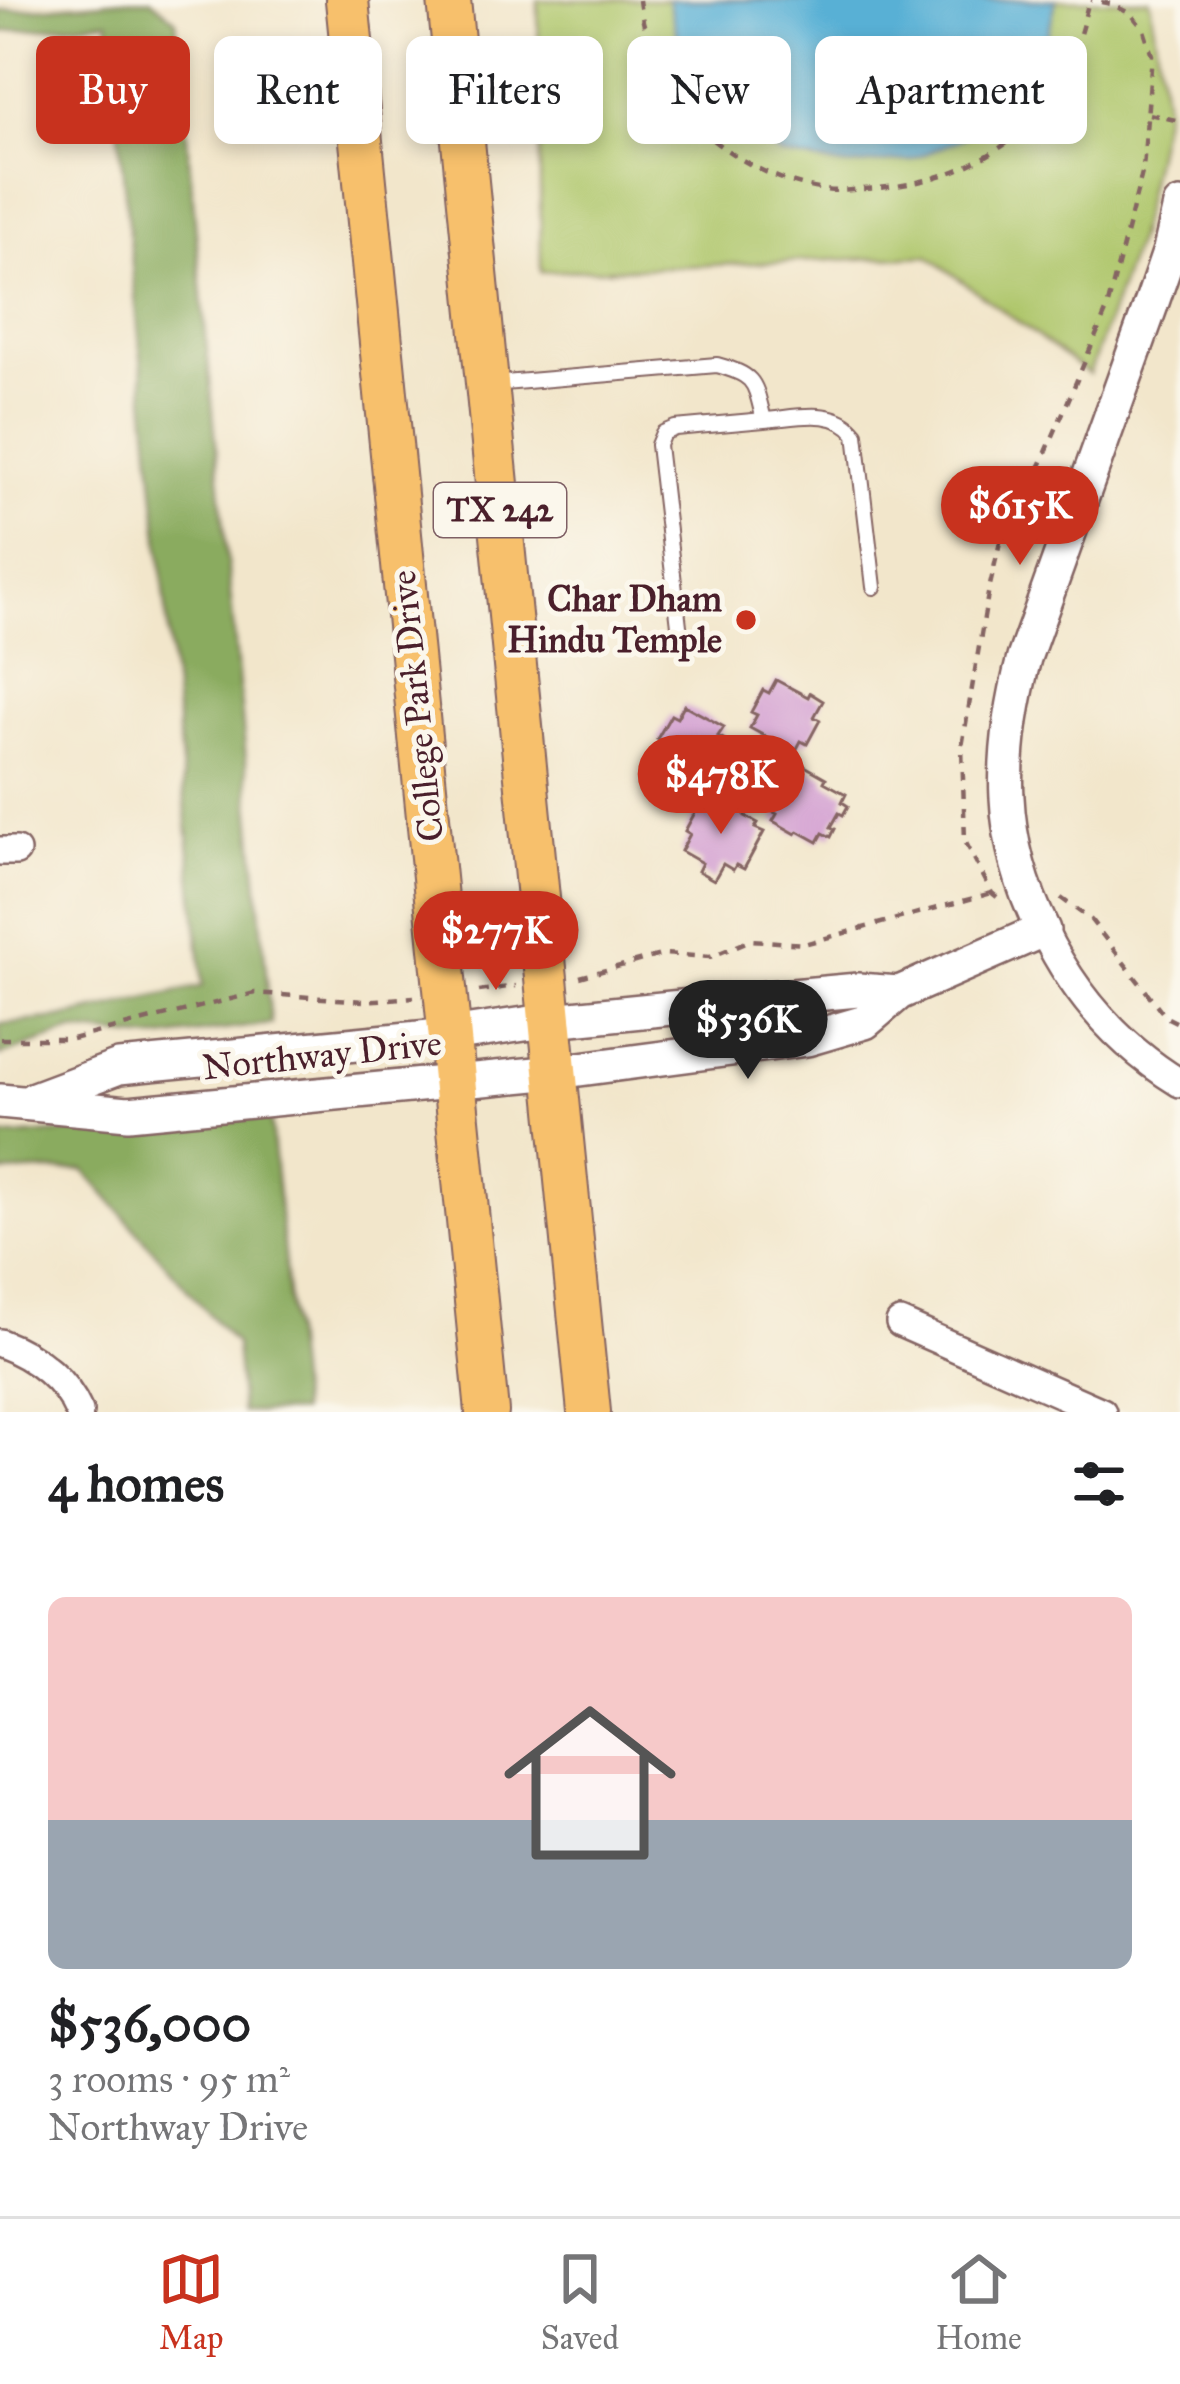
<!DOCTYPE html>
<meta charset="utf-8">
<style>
body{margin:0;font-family:"IM FELL Great Primer",serif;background:#f6f6f6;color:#202124;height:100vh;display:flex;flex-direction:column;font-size:45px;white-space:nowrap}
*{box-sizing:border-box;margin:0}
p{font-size:39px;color:#757577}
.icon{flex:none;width:66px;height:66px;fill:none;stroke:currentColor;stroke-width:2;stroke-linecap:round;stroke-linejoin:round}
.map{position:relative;height:1412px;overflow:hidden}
.sheet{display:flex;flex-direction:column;background:#fff;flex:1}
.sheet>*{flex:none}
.hud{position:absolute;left:36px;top:36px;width:1110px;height:108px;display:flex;gap:24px}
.price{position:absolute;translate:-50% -102px;padding:0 27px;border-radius:42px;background:#c8321e;color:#fff;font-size:39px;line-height:78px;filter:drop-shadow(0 3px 6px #0008)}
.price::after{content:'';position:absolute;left:50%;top:72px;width:36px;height:27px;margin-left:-18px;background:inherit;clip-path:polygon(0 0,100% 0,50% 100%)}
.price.selected{background:#222;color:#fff}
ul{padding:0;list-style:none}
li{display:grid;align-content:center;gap:24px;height:636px;padding:0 48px}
li span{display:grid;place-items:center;height:372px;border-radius:18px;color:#555}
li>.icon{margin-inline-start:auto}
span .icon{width:216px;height:216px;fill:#fffc;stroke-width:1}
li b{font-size:51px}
h2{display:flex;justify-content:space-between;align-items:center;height:144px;padding:0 48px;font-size:51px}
.chip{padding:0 42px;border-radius:18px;background:#fff;box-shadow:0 6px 18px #0003;font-size:42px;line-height:108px}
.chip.selected{background:#c8321e;color:#fff}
.tabs{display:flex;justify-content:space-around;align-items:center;height:168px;border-top:3px solid #e0e0e0;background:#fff;font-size:33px;color:#757577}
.tabs a{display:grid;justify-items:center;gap:6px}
.tabs .selected{color:#c8321e}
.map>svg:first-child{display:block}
.green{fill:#aec66b;stroke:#7c724b;stroke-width:3}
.forest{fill:#8aab5f;stroke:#6a6545;stroke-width:3}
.water{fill:#58b0d5;stroke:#516880;stroke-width:3}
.building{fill:#d19bd0}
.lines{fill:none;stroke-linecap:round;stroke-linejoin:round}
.service-casing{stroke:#856563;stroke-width:18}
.minor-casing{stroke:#856563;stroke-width:32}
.tertiary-casing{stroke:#856563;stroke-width:38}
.primary-casing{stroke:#856563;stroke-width:46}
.path{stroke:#856563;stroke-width:4.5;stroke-dasharray:9 9;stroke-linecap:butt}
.service{stroke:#fff;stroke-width:14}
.minor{stroke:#fff;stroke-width:27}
.tertiary{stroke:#fff;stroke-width:33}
.primary{stroke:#f7c06c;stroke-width:42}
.poi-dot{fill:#c8321e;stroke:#fbf7ec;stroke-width:4.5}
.labels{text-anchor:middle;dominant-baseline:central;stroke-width:10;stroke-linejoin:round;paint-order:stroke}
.shield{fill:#fbf7ec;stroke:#7f6065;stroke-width:3}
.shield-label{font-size:33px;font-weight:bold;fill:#4a1f2b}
.poi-label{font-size:36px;font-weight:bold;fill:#4a1f2b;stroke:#fbf7ec;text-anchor:end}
.street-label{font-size:36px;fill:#4a1f2b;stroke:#fbf7ec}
</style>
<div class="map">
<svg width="1180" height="1412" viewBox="0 0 1180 1412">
<rect width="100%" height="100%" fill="#fbf7ec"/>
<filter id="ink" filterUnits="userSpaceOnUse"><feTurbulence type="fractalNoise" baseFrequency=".00833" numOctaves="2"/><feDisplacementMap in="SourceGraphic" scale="24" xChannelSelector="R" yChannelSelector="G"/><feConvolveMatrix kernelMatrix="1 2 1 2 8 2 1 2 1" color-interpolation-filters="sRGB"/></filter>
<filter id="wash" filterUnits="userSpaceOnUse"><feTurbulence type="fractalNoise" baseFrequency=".004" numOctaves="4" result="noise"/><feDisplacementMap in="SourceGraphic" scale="48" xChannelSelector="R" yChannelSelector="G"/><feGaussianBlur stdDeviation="2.7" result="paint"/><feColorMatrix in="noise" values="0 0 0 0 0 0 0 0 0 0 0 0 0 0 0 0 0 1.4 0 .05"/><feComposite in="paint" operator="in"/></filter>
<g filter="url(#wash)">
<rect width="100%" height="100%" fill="#f2e6cb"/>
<path class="green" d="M538 0H1150L1165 106 1137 238 1089 374 928 256 541 272Z"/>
<path class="forest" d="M129 0H151L176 20 271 1024 153 1039 73 1031 0 1056V1024L60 1018 203 986 108 21 0 32V11Z
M270 1117 300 1412H241L235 1344 84 1170 0 1173V1137Z"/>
<path class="water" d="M668 0H1056L1045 46 1011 103 963 138 910 160 845 166 781 155 721 114 682 54Z"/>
<g id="blocks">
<path class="building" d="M776 680 808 697 810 693 823 701 814 717 820 720 807 744 801 741 793 756 778 749 781 745 750 728 757 715 751 712 763 690 769 693Z
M684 705 724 727 718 736 731 743 727 750 730 753 714 774 702 767 697 776 688 771 684 779 671 772 675 764 659 755 665 744 657 739 671 715 677 718Z
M803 765 826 778 824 782 846 794 842 802 848 806 843 815 839 813 831 827 835 829 831 837 823 833 818 842 798 831 796 834 773 821 777 814 767 808 788 770 797 775Z
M713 793 746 810 745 816 758 823 755 828 764 832 744 869 736 865 733 870 723 864 714 880 698 871 702 863 681 851 690 834 685 831 699 805 705 808Z"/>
</g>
</g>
<g filter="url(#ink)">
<use href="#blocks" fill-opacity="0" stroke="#856563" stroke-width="3"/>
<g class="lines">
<g class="service-casing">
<path id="service" d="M493 384 717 365C757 376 754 382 764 420L675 428 663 433 658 445 681 643
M764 420C795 418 835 406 856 434L874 587"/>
</g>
<g class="minor-casing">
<path id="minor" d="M0 851H16
M1043 930C1074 994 1119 1046 1180 1083
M900 1323 1102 1412
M0 1343C34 1356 64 1378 79 1412"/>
</g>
<g class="tertiary-casing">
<path id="tertiary" d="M34 1099 119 1067 450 1035 552 1020 781 997 858 990 899 993
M0 1101 128 1113 557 1072 807 1039 865 1022 899 993 1043 930C997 839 999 754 1024 658L1152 302 1170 250 1180 206"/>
</g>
<g class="primary-casing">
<path id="primary" d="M347 0 487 1412
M449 0 589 1412"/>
</g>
<path class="path" d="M639 0C644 43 674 110 709 137 741 163 785 185 826 190 837 192 851 190 862 189 924 187 985 167 1031 123 1065 90 1078 45 1089 0
M1149 114 1180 121
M997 897 992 893 965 841 962 747 988 594 1003 529 1041 464 1106 312 1143 169 1152 55 1144 30 1131 14 1111 4 1091 0
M1061 898 1091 920 1166 1017 1180 1024
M580 977 664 954 710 957 751 940 804 944 992 893
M479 991 516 986
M0 1039H72L255 993 364 1001 414 997"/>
<use href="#service" class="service"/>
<use href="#minor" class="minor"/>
<use href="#tertiary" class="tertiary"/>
<use href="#primary" class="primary"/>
</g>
</g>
<circle class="poi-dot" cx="746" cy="620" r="12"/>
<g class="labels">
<rect class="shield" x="434" y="483" width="132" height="54" rx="9"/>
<g class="shield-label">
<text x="500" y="510">TX 242</text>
</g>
<g class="poi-label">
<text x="722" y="599">Char Dham<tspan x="722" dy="41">Hindu Temple</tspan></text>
</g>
<g class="street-label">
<text transform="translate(417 706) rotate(-96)">College Park Drive</text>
<text transform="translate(322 1055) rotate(-6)">Northway Drive</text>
</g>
</g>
</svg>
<b class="price" style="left:1020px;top:568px">$615K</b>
<b class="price" style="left:721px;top:837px">$478K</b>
<b class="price" style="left:496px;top:993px">$277K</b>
<b class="price selected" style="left:748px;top:1082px">$536K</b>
<div class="hud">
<a class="chip selected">Buy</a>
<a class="chip">Rent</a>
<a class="chip">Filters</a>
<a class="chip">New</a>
<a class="chip">Apartment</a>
</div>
</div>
<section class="sheet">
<h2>4 homes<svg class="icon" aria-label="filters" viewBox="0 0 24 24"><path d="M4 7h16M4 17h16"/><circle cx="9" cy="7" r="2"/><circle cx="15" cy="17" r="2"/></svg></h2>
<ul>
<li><span style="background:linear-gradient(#f6c9c9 60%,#9aa5b1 0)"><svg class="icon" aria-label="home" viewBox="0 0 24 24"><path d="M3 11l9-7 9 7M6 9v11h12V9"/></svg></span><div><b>$536,000</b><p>3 rooms · 95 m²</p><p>Northway Drive</p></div></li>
</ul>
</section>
<nav class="tabs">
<a class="selected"><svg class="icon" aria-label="map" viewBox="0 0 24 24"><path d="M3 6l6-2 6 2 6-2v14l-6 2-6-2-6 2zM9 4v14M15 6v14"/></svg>Map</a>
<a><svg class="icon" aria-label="saved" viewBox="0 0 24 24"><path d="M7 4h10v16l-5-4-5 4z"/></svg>Saved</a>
<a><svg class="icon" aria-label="home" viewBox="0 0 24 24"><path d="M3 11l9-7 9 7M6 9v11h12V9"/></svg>Home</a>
</nav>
